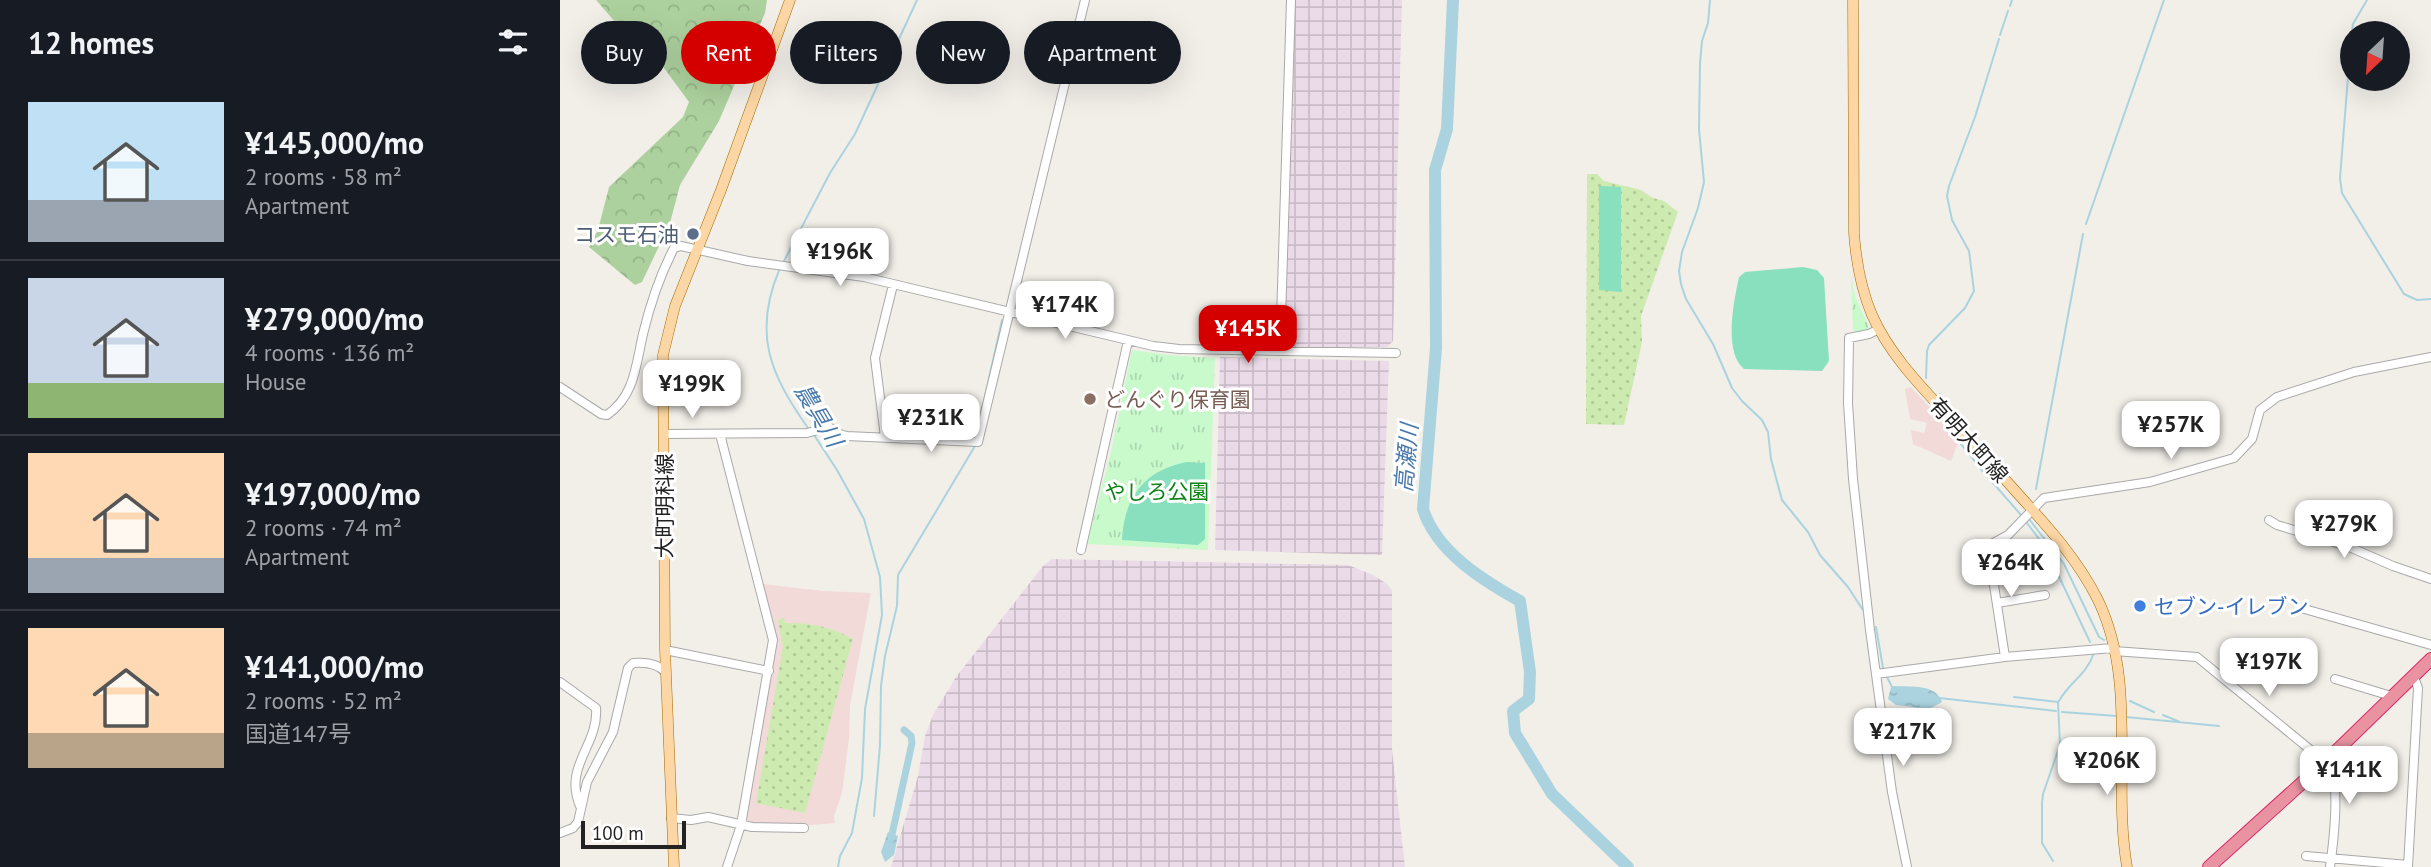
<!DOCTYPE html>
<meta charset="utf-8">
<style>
body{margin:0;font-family:"PT Sans","Noto Sans JP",sans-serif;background:#242831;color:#f1f3f6;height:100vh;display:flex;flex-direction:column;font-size:26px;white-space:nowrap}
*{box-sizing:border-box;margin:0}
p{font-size:23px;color:#9ea1a6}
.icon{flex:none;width:38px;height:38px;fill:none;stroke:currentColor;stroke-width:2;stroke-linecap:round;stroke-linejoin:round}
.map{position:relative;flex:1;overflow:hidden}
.details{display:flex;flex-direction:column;background:#171b24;width:560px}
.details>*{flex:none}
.top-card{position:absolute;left:21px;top:21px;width:665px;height:63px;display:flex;gap:14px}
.needle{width:46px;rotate:205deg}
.buttons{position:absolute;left:1780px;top:21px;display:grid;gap:14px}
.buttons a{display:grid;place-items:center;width:70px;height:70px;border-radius:50%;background:#171b24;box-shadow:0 7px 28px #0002;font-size:35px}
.scale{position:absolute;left:21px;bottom:18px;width:105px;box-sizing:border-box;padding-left:7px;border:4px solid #222;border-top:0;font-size:19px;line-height:24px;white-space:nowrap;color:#222;-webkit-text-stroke:5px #fff;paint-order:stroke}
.price{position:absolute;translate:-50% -60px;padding:0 16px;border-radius:14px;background:#fff;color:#222;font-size:23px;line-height:46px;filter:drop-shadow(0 2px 4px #0008)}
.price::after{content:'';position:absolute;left:50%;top:42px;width:21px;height:16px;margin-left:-10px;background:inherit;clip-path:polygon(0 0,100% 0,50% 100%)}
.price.on{background:#d40000;color:#fff}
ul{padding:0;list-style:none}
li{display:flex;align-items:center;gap:21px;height:175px;padding:0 28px}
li+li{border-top:2px solid #363941}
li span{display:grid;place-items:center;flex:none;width:196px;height:140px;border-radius:0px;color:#555}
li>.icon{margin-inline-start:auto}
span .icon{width:84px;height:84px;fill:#fffc;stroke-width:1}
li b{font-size:30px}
h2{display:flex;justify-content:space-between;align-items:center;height:84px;padding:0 28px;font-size:30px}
.tag{padding:0 24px;border-radius:32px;background:#171b24;box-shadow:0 7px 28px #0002;font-size:24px;line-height:63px}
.tag.on{background:#d40000;color:#fff}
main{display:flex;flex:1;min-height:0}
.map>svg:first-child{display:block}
.commercial{fill:#f2dad9}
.industrial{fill:url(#industrial-grid)}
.grass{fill:url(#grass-dots)}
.forest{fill:url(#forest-crowns)}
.park{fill:url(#park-tufts)}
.pitch{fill:#88e0be}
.water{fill:url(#water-ripples)}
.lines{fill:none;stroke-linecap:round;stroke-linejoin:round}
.stream{stroke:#aad3df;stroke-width:2}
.canal{stroke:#aad3df;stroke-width:7}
.river{stroke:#aad3df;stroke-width:12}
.minor-casing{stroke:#a9a9a9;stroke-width:10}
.major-casing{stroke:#a06b00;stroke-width:11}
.highway-casing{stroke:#dc2a67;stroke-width:14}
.minor{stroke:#fff;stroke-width:8}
.major{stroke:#fcd6a4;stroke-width:10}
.highway{stroke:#e892a2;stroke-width:12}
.service-dot{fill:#5c6f8a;stroke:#fff;stroke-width:2.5}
.education-dot{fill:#8d6e63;stroke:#fff;stroke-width:2.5}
.shop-dot{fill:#3f7fe0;stroke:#fff;stroke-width:2.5}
.labels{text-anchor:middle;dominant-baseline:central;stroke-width:6;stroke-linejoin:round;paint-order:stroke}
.service-label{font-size:21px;fill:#4e5e75;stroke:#fff;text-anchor:end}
.education-label{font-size:21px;fill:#785e54;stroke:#fff;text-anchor:start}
.street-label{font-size:21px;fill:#222;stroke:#fff}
.park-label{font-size:21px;fill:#0c8416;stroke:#fff}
.shop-label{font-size:21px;fill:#366cbe;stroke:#fff;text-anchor:start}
.water-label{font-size:23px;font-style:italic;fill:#4a7aab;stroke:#fff}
</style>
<main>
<section class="details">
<h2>12 homes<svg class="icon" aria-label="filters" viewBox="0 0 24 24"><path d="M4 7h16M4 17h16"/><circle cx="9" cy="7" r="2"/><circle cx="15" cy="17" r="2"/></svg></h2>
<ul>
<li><span style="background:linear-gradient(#bfe0f5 70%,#9aa5b1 0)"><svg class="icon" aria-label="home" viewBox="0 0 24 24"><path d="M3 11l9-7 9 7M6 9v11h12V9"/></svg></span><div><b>¥145,000/mo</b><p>2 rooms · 58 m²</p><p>Apartment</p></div></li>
<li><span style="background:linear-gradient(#c9d6e8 75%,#8fb573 0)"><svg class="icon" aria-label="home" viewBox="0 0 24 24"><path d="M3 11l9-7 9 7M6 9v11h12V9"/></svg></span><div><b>¥279,000/mo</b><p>4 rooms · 136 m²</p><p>House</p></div></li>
<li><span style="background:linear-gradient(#ffd9b3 75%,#9aa5b1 0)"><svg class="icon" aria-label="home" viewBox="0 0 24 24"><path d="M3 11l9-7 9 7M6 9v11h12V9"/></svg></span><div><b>¥197,000/mo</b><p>2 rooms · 74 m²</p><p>Apartment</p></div></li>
<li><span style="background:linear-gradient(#ffd9b3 75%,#b9a48a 0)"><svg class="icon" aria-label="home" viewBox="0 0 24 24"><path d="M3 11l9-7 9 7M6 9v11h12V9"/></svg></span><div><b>¥141,000/mo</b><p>2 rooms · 52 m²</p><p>国道147号</p></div></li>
</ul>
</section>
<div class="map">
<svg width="1871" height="867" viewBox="0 0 1871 867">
<defs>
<pattern id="industrial-grid" width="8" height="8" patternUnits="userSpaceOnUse" patternTransform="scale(1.75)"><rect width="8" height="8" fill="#ebdbe8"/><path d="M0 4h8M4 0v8" fill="none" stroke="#c9bcc7"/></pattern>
<pattern id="grass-dots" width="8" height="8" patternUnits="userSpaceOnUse" patternTransform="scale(1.75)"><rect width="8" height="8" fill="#cdebb0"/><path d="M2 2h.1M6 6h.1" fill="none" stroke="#b0c997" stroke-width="1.8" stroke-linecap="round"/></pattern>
<pattern id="forest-crowns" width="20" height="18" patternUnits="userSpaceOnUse" patternTransform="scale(1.75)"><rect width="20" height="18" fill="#add19e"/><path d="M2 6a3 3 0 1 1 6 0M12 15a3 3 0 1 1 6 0" fill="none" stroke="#95b388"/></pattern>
<pattern id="park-tufts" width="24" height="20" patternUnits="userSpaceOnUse" patternTransform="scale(1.75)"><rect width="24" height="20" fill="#c8facc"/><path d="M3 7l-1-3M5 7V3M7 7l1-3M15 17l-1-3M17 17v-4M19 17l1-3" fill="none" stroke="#acd6af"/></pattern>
<pattern id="water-ripples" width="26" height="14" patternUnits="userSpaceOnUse" patternTransform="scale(1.75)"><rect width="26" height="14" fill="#aad3df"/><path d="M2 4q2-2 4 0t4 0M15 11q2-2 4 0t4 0" fill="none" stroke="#92b5bf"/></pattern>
</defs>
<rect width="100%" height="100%" fill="#f2efe9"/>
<path class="commercial" d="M1351 387 1397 437 1398 443 1391 461 1353 444 1351 430 1364 433 1367 423 1350 419 1345 389Z
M203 584 263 591 311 593 290 705 289 739 282 793 274 816 275 823 239 826 190 823 184 816 216 644Z"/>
<path class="industrial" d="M732 0H842L833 341 827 347H725L723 343Z
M660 357 829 361 822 555 655 550Z
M492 559 788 565 813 575 827 584 832 590V750L845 867H331L358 776 365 736 373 715 396 677 483 566Z"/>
<path class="grass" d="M1027 174H1037L1044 181 1081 190 1093 198 1104 201 1118 212 1081 316 1082 342 1064 425 1026 424Z
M224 617 225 623C249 622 272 627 293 639L245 813 196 803 223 647 218 621Z"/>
<path class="forest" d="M36 0H207L205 13 159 121 120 185 110 223 82 282 75 285 29 247 38 230 49 187 123 117 129 102 104 68 56 23Z"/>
<path class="park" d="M1291 274 1295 296 1309 327 1308 330 1296 332 1293 330Z
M572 350 608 355 655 358 648 550 527 544 551 452Z"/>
<path class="pitch" d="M1039 186 1061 187V292L1039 290Z
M1243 267 1257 270 1264 278 1269 361 1262 371 1184 369C1163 351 1174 301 1179 277L1185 272Z
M627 462 645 463V539L638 545 562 540C564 498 584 470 627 462Z"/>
<path class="water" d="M1335 686C1352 687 1376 684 1382 702L1369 709 1336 705 1328 699 1331 687Z
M328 832 338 836 334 855 325 862 321 852Z"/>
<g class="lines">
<path class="stream" d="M1150 0 1148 23 1142 41 1140 63 1139 129 1144 182 1138 208 1122 252 1119 271 1121 284 1126 299 1153 344 1172 388 1182 401 1202 420 1208 432 1211 459 1222 500 1248 532 1260 555 1288 587 1303 610
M1807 0 1793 24 1791 39 1780 178 1782 193 1844 294 1857 300 1871 299
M1450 6 1452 0
M1440 35 1448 11
M1526 224 1604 0
M223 263 270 173 295 134 357 0
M220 268C192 333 210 374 248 428
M1366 378 1367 351 1369 345 1405 308 1414 291 1409 251 1392 220 1387 196 1389 186 1415 117 1439 39
M1380 394 1401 418
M254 435 277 470 304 519 320 577 322 615 305 709 302 778 292 833 280 856 278 867
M416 437 442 320
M1397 439 1416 463
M1420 468 1461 515
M1476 489 1523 234
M1469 519 1504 564 1539 637 1544 640
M1467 523 1485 547 1530 642
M1316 627 1323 668
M1327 677 1332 687
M1454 697 1498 702 1500 745 1483 794 1482 803V843L1493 861
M1379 698 1496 711
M1499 701C1510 681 1526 676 1534 653
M1570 701 1594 712
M1502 712 1557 716
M1603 715 1620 722
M1566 717 1659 726
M314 816 320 745 321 686 325 656 337 606 338 575 415 446"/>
<path class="canal" d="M331 839 352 743 351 736 344 730"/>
<path class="river" d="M893 0 887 129 875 170 876 348 863 509C876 551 922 580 960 601L970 672 969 699 953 711 955 733 992 794 1068 867"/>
<g class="minor-casing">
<path id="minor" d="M1319 329 1309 334 1289 338 1288 403 1293 479 1310 630 1332 792 1347 867
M720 351 731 0
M0 387 41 414 47 415C75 396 76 364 83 334 90 305 100 275 114 248L121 246 188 261 304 277 593 346 619 349 836 353
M103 434 247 433 269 427 280 434 287 436 418 442 525 0
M160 434 213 640 181 825 167 867
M325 437 315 358 333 285
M1709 520 1717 525 1787 546 1833 566 1871 579
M521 550 568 341
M1437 603 1485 595
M1741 608 1871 645
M105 650 209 671
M1554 651 1637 657 1769 765C1781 782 1773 846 1770 867
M1445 657 1428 546 1448 535 1484 498 1590 482 1674 458 1692 439 1700 410 1717 397 1794 372 1871 357
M1316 674 1445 657 1553 648
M1775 679 1831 696
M0 682 36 708C39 745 3 766 20 806
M111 818 131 820 148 817 192 827 244 828
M0 833 13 828 18 822 27 782 53 732 68 668 73 663C85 662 99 664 106 673
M1746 856 1848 865
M1848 867 1858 688 1854 677"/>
</g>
<g class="major-casing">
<path id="major" d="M1293 0 1294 233C1296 261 1301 289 1312 315 1328 351 1355 380 1381 408 1407 437 1433 466 1459 495 1489 528 1518 560 1538 600 1578 683 1552 780 1567 867
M114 867 105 650 103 355 115 306 161 190 230 0"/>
</g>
<g class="highway-casing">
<path id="highway" d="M1649 867 1764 763 1871 659"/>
</g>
<use href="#minor" class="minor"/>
<use href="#major" class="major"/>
<use href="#highway" class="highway"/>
</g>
<circle class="service-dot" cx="133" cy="234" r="7"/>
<circle class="education-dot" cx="530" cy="399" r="7"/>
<circle class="shop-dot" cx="1580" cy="606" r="7"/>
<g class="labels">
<g class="service-label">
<text x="119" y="234">コスモ石油</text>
</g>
<g class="education-label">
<text x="544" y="399">どんぐり保育園</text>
</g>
<g class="street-label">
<text transform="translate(1409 440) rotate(48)">有明大町線</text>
<text transform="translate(104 506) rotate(-90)">大町明科線</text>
</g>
<g class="park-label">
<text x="597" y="491">やしろ公園</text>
</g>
<g class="shop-label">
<text x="1594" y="606">セブン-イレブン</text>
</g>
<g class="water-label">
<text transform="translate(259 415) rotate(59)">農具川</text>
<text transform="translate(846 458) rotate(-85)">高瀬川</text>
</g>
</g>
</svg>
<div class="buttons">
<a><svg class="needle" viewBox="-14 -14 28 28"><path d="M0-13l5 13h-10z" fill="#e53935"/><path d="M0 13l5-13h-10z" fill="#9ea1a6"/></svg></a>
</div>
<div class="scale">100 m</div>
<b class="price" style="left:280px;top:288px">¥196K</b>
<b class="price" style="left:505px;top:341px">¥174K</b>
<b class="price on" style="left:688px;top:365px">¥145K</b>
<b class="price" style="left:132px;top:420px">¥199K</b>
<b class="price" style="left:371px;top:454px">¥231K</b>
<b class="price" style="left:1611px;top:461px">¥257K</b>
<b class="price" style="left:1784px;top:560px">¥279K</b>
<b class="price" style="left:1451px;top:599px">¥264K</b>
<b class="price" style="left:1709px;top:698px">¥197K</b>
<b class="price" style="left:1343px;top:768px">¥217K</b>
<b class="price" style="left:1547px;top:797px">¥206K</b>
<b class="price" style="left:1789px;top:806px">¥141K</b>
<div class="top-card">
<a class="tag">Buy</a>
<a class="tag on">Rent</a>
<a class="tag">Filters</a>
<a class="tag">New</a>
<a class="tag">Apartment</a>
</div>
</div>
</main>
